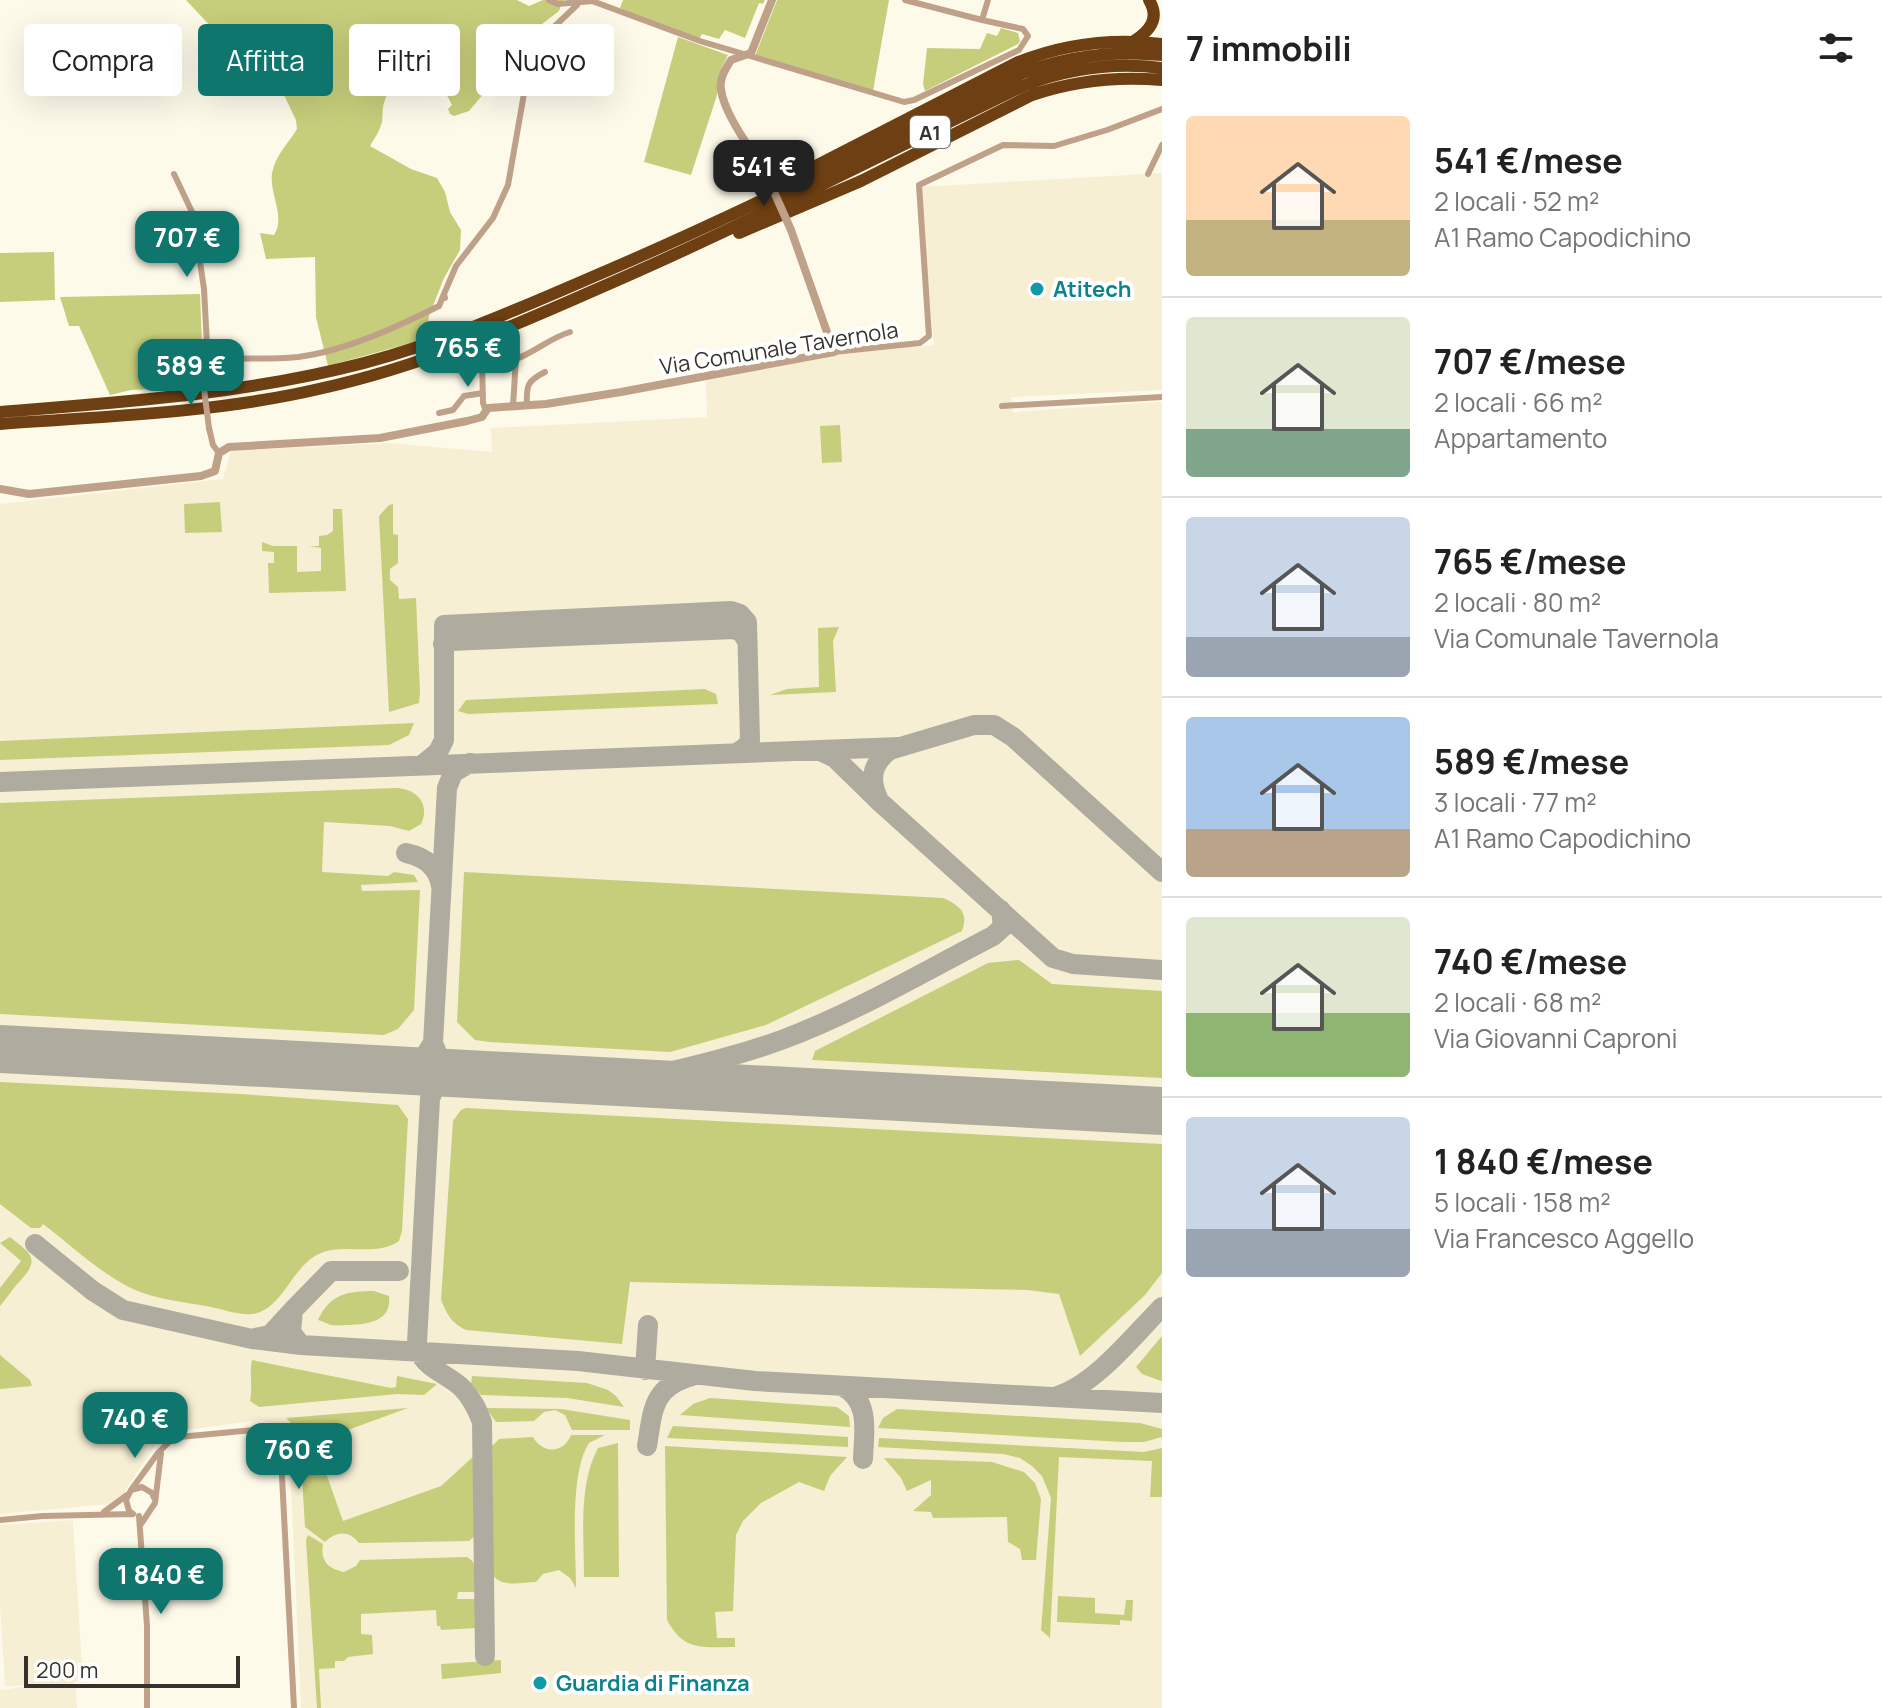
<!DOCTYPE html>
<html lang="it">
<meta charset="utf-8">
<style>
body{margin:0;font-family:Manrope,sans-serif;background:#f2f2f2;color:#222;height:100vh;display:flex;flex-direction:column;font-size:30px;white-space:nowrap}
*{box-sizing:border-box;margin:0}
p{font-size:26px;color:#767676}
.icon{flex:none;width:44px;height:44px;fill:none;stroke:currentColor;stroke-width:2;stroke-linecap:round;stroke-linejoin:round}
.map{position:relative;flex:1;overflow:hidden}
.sheet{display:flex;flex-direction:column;background:#fff;width:720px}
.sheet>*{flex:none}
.top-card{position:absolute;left:24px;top:24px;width:760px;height:72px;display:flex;gap:16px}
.scale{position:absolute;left:24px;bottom:20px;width:216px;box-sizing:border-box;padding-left:8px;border:4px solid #35332c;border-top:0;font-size:22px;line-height:28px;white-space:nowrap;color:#35332c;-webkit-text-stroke:6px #fff;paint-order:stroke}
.price{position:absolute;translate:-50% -68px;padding:0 18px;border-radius:16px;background:#0f766e;color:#fff;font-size:26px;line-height:52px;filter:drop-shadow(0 2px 4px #0008)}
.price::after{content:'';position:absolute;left:50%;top:48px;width:24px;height:18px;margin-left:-12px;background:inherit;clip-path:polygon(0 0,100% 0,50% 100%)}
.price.selected{background:#222;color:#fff}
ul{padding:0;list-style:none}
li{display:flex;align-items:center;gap:24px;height:200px;padding:0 24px}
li+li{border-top:2px solid #e0e0e0}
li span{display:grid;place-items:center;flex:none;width:224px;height:160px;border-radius:8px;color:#555}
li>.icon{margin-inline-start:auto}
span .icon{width:96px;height:96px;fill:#fffc;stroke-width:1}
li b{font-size:34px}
h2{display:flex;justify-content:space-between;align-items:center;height:96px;padding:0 24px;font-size:34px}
.chip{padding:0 28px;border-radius:8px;background:#fff;box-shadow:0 8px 32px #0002;font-size:28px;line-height:72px}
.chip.selected{background:#0f766e;color:#fff}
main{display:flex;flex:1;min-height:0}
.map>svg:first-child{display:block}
.built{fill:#f6efd4}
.green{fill:#c7ce7b}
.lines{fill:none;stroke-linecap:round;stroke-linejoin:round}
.taxiway{stroke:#afac9f;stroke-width:20}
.runway{stroke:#afac9f;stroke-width:48}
.minor{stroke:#bfa189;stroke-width:6}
.tertiary{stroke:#bfa189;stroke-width:8}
.motorway{stroke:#6e3f12;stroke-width:12}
.minor-bridge{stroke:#bfa189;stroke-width:6}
.tertiary-bridge{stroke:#bfa189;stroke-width:8}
.culture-dot{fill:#0f9aa8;stroke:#fff;stroke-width:3}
.labels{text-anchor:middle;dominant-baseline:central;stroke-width:8;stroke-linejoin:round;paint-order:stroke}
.shield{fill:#fff;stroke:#72706b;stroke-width:2}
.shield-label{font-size:20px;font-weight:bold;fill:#35332c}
.culture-label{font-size:22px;font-weight:bold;fill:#0d838f;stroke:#fff;text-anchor:start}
.street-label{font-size:22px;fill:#35332c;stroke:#fff}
</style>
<main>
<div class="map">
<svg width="1162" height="1708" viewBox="0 0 1162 1708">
<rect width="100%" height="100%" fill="#fefaea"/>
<path class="built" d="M1162 173V390L1011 397 1013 412 1162 402V1708H301L289 1444 279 1427 262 1420 171 1432 159 1439 123 1494 109 1504 0 1514V504L223 479 231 451 389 443 492 452 491 428 707 417 706 381 825 356 934 345 920 187Z
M73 1520 83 1681 75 1682 77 1708H0V1690L37 1685 5 1686 0 1606V1525Z"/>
<path class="green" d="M186 0H517L529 6 543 0H563L559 11 542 24 469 111 454 116 450 114 448 109 452 105 443 88H433L427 70C406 67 390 83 384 103 382 109 383 116 382 122 380 131 374 139 370 146L411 169 437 178 445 192 450 212 461 230 460 250 444 278 429 316 426 334 418 341 328 366 316 317 315 257 266 259 260 233 274 235C286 216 269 194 272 173 276 154 288 144 297 129L296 120 285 97 257 76Z
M623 0H765L763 4 759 3 745 38 725 30 719 39 702 34 699 39 655 26 620 8Z
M777 0H889L873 91 755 56Z
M1001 28 1018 33 1020 41 1018 44 925 91 923 84 927 48 980 49 987 33 997 36Z
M678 37 728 55 722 67 718 92 691 175 644 162Z
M54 252 55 300 0 302V253Z
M200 294 202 343 198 387 131 390 110 395 79 326H69L60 297Z
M840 425 842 462 822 463 820 426Z
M220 502 222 532 185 533 184 504Z
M393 504V534L398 535V563L390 569V580L398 587 399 599 416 598 420 693 419 703 389 712 379 516 389 505Z
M333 509H342L346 591 269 593 268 563H274V552L262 551V542L273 546H297V572L321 571V548L309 546H319V536L327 535 333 531Z
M839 627 833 641 836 692 770 695 787 689 819 687 818 628Z
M705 689 716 694 718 704 468 714 458 711 466 700Z
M414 723 409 735 389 745 0 760V741Z
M395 788C416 788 431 804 421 824L409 831 390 826 324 822 322 872 388 876 394 872 414 875 418 882 361 885 362 891 420 890 414 1010 398 1029 384 1035 0 1014V803Z
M464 872 943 898C959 905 969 912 962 931L766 1025 670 1052 489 1042 475 1040 457 1022Z
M1019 960 1052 984 1162 991V1078L812 1060 815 1051 988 963Z
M0 1082 241 1094 398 1105 408 1119 402 1231 399 1241C377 1257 345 1243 321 1253 294 1264 286 1301 260 1312 246 1318 226 1310 211 1307 186 1302 157 1300 133 1289 101 1274 72 1246 43 1224L40 1228H31L0 1204Z
M466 1108 1162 1144V1273L1145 1295 1080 1356 1059 1294 1027 1290 630 1282 622 1344 466 1330C451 1323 447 1314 441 1300L453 1121 461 1110Z
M10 1237C31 1254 41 1258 20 1281 13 1288 7 1298 0 1306V1288L21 1261 0 1243Z
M374 1291 389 1296C392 1321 369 1324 350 1325 344 1325 336 1326 330 1325 326 1323 323 1321 318 1320 330 1294 347 1291 374 1291Z
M1162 1336V1380L1161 1381 1142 1374 1136 1367Z
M0 1355 30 1380 32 1386 0 1389Z
M252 1360 391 1388 396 1387 397 1376 437 1384 424 1395 397 1394 259 1407 250 1401C253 1386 249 1375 252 1360Z
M472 1376 587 1383 608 1390 616 1396 624 1407 567 1398 481 1395 471 1384Z
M710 1398 837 1407 849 1416 850 1427 680 1415 693 1404Z
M408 1408 315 1442 343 1521 441 1486 475 1455 476 1535 469 1541 359 1543C349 1530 336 1531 325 1542L305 1527 300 1443 296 1428 286 1418Z
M486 1408 561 1409 630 1420V1430H572L565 1415 555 1410 544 1412 534 1421 496 1422Z
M897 1409 1140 1423 1162 1429V1437L1144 1442H1123L878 1428 883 1418Z
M673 1426 848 1437V1447L667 1438Z
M571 1435H605L589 1443C569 1474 576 1551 576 1588L570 1578 559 1570 543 1574 536 1582C522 1582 501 1588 493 1575L492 1446 499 1439 533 1437C543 1454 563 1454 571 1435Z
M879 1438 1144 1452 1162 1448V1497H1150L1152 1461 1059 1457 1050 1638 1041 1630 1051 1498 1042 1476 1032 1466 1020 1458 1003 1454 878 1447Z
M618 1443 619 1577H584C584 1536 578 1485 598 1448Z
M665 1446 847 1457 830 1476 824 1491 799 1482 761 1503 743 1521 736 1535 733 1611 715 1612 717 1638H735V1647C703 1647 684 1652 667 1620Z
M884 1458 992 1462 1024 1472 1035 1483 1041 1499 1036 1560H1022L1020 1549 1008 1542 1007 1517 933 1518 931 1512 913 1511 931 1495V1480L907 1491 901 1478Z
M308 1535 323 1544C320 1561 328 1569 344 1572L356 1566 360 1560 467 1557C480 1564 477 1579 477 1592H458L457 1599H477V1628L441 1630 440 1626H437L436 1610 361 1614V1634L372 1635 373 1654 348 1657 344 1661H335V1668L319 1669 321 1708H317L306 1540Z
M1058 1596 1095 1598V1613L1124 1615 1126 1600H1133L1132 1621 1120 1620V1625L1057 1622Z
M501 1660V1673L442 1679 441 1664Z"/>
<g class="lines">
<path class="taxiway" d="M443 644 450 641 735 629 742 633 747 641
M818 750 835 758 880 802 1053 958 1073 964 1162 970
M422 765 438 752 444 740V625L731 611 740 614 747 622 750 740 746 747 738 752
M0 782 899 747
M878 798C869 779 872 763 890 750L974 725H994L1013 737 1162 872
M406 853C425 857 438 867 441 886
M403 1071 422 1060 433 1043
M461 1074C444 1074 435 1084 430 1099L417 1343C421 1369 446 1372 462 1388 472 1398 477 1409 482 1422L485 1656
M461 1074 440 1060 433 1043 447 788 453 773 470 763
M625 1083C679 1069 733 1058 784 1039 856 1012 925 971 993 936L1003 927 1001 910
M1156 1111 1162 1112
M35 1244 93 1291 123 1310 252 1339 301 1345 578 1361 755 1381 1162 1403
M293 1310 331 1271H399
M255 1338 270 1335 293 1310 291 1332 301 1345
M645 1370 648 1325
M842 1386C871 1401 864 1431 863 1459
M1057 1396C1095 1385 1134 1335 1162 1307
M647 1446C653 1410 652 1387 692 1376"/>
<path class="runway" d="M0 1049 1162 1111"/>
<path class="minor" d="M549 0 558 4 592 1 700 41 904 102 914 100 1019 50 1028 36 1023 29 982 20 988 0
M905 0 982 20
M174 174 193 214 204 289 207 345 203 381
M1148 174 1162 145
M445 298 444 294 456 266 493 218 508 185 532 48 578 4
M834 352 920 343 929 336 919 185 1003 145 1054 146 1107 130 1162 109
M205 358C236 358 267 360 298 357 345 351 397 327 439 306L444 294
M482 359 483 403 486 411
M527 405C526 386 527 381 545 372
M513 406 516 359C535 352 550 338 570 332
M1002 406 1162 397
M439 413 453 410 464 396 483 393
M209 428 213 445 219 453
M131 1490 158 1453 171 1440 179 1437 263 1429 275 1433 280 1438 294 1708
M104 1512 127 1495
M133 1514 129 1511 126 1500 131 1490 142 1487 152 1493 154 1498
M139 1516 147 1626V1708
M0 1520 43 1516 133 1514
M141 1524 155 1503 161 1453"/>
<path class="tertiary" d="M765 172C752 150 724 115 721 89 719 79 726 68 731 60L751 53 772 0
M0 489 29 494 201 476 215 471 219 453 229 447 380 438 467 421 482 417 488 408 546 404 621 392 834 352 791 230"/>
<path class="motorway" d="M1134 41C1150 31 1160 18 1149 0
M796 176 1016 63C1063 44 1113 38 1162 44
M739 233 861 181 1032 95C1076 80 1117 76 1162 80
M0 412C123 402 245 394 364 363 443 342 516 310 590 278 736 216 878 144 1020 74 1067 56 1112 50 1162 55
M0 424C108 416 218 413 323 388 418 367 507 329 595 290 741 227 883 154 1025 85 1070 68 1114 62 1162 68"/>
<path class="minor-bridge" d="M203 381 209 428"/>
<path class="tertiary-bridge" d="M765 172 791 230"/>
</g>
<g class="culture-dot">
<circle cx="1037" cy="289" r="8"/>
<circle cx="540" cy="1683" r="8"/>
</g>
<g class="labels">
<rect class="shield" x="910" y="116" width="40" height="32" rx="6"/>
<g class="shield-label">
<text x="930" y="132">A1</text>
</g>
<g class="culture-label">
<text x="1053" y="289">Atitech</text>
<text x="556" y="1683">Guardia di Finanza</text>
</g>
<g class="street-label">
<text transform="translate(779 348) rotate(-9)">Via Comunale Tavernola</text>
</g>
</g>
</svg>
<div class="scale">200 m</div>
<b class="price selected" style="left:764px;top:208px">541 €</b>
<b class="price" style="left:187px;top:279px">707 €</b>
<b class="price" style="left:468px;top:389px">765 €</b>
<b class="price" style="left:191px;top:407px">589 €</b>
<b class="price" style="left:135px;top:1460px">740 €</b>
<b class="price" style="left:299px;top:1491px">760 €</b>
<b class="price" style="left:161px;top:1616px">1 840 €</b>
<div class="top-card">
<a class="chip">Compra</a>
<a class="chip selected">Affitta</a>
<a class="chip">Filtri</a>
<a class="chip">Nuovo</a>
</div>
</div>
<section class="sheet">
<h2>7 immobili<svg class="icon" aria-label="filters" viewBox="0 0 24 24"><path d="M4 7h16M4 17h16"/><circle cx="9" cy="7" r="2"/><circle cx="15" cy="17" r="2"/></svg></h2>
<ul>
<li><span style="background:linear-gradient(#ffd9b3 65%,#c2b280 0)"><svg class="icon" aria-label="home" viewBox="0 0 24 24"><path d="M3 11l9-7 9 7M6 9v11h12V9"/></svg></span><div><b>541 €/mese</b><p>2 locali · 52 m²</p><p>A1 Ramo Capodichino</p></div></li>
<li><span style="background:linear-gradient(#dfe7d0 70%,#7fa58c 0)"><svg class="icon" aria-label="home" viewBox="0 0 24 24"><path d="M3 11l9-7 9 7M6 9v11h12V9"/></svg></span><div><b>707 €/mese</b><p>2 locali · 66 m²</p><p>Appartamento</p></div></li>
<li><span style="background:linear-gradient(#c9d6e8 75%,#9aa5b1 0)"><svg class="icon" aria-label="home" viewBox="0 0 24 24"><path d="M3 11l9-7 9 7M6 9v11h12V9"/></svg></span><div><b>765 €/mese</b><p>2 locali · 80 m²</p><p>Via Comunale Tavernola</p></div></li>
<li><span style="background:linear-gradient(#a9c7e8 70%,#b9a48a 0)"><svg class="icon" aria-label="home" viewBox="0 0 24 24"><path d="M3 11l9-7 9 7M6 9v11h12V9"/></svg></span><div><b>589 €/mese</b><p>3 locali · 77 m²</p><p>A1 Ramo Capodichino</p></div></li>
<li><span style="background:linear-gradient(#dfe7d0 60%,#8fb573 0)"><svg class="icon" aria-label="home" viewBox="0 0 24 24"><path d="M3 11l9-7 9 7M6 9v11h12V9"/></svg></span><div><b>740 €/mese</b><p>2 locali · 68 m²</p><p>Via Giovanni Caproni</p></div></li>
<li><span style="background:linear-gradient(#c9d6e8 70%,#9aa5b1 0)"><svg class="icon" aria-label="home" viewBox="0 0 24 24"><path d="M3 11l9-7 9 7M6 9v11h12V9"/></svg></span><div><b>1 840 €/mese</b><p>5 locali · 158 m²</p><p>Via Francesco Aggello</p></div></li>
</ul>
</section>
</main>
